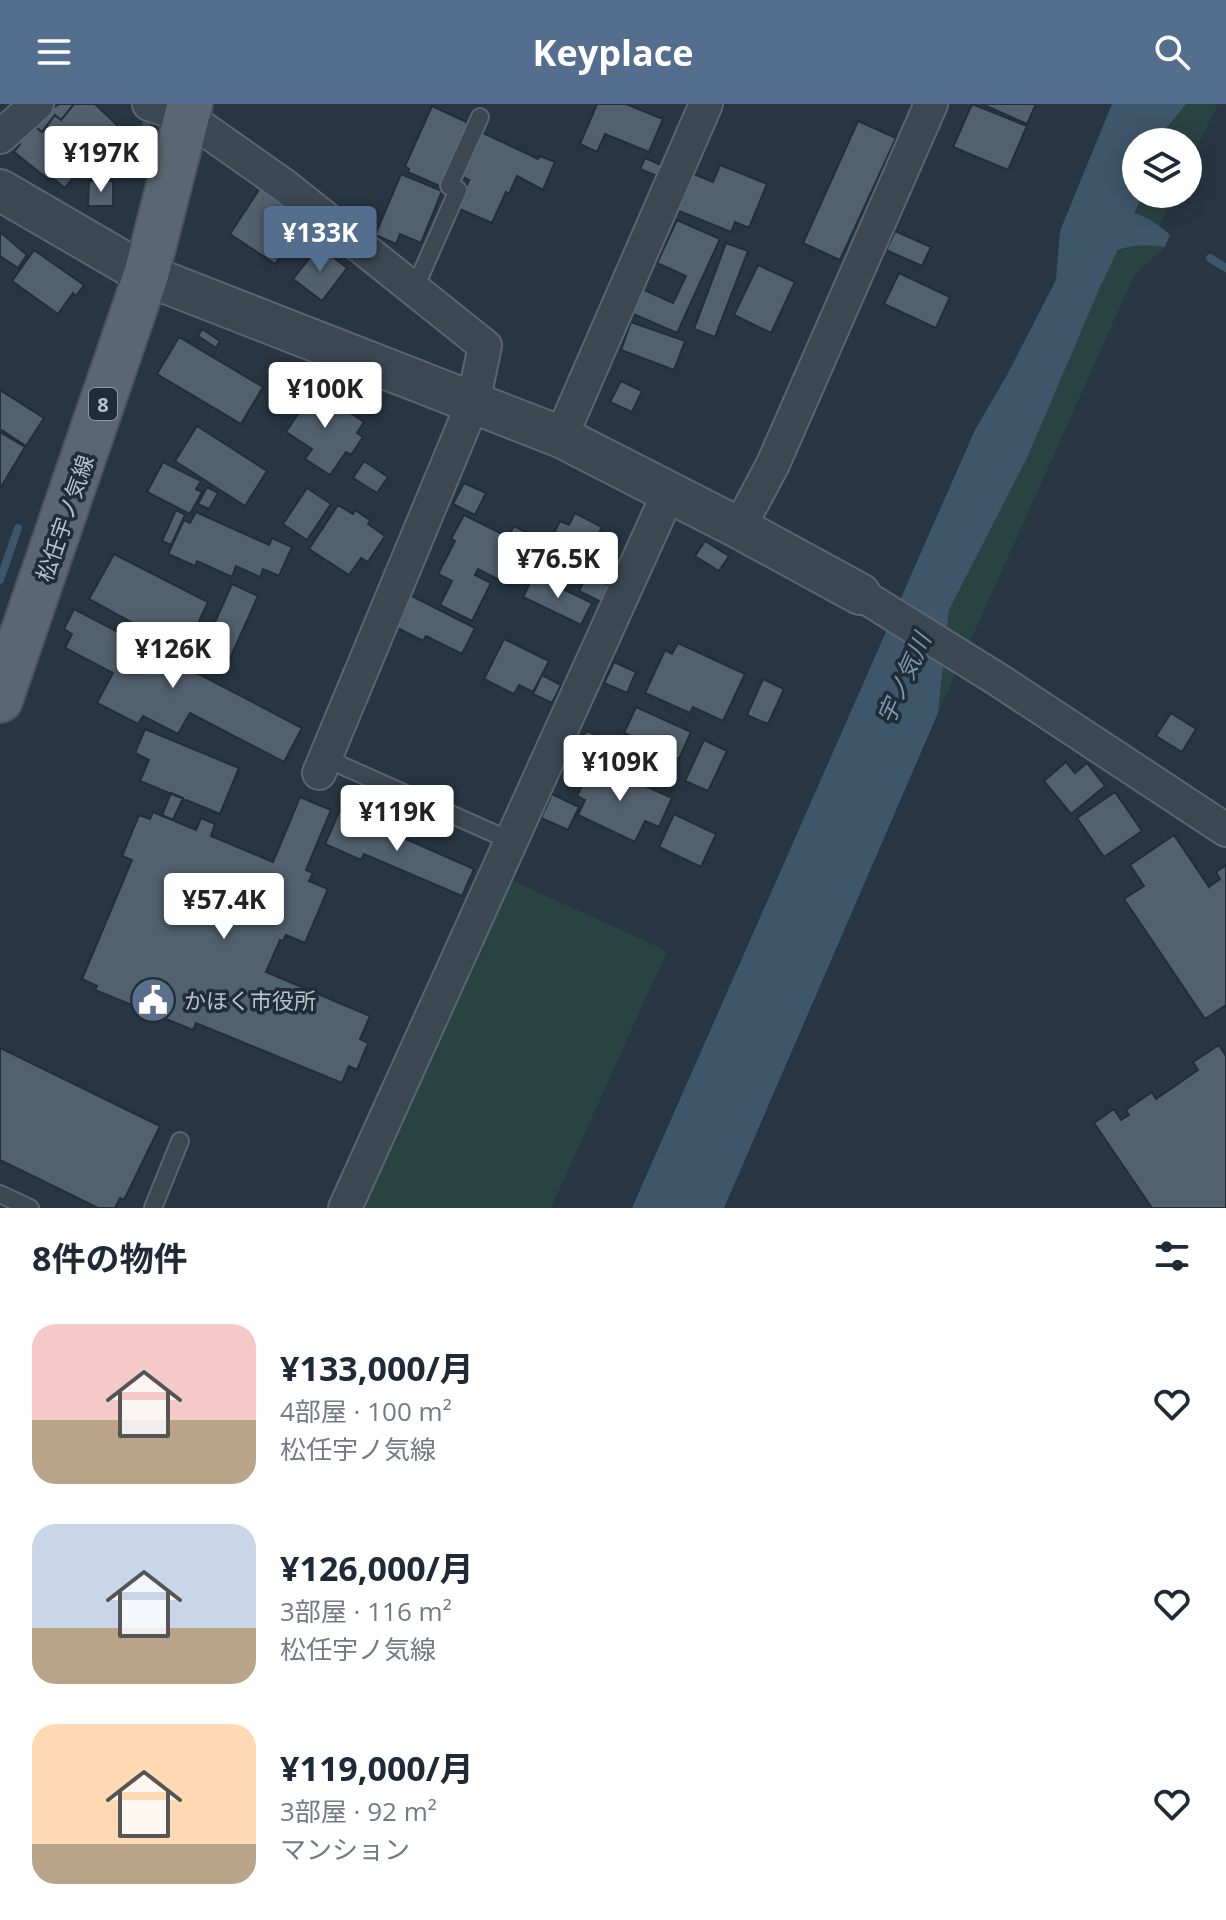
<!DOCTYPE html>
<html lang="ja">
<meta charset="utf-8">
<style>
body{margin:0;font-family:"Open Sans","Noto Sans JP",sans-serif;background:#f2f2f3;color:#1f2937;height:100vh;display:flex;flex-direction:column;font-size:30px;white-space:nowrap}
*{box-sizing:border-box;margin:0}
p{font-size:26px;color:#747a83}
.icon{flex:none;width:44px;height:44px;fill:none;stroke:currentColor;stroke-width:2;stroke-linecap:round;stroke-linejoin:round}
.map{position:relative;height:1104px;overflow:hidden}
.sheet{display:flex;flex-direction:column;background:#fff;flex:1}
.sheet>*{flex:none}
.buttons{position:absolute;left:1122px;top:24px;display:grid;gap:16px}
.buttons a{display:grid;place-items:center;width:80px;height:80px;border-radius:50%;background:#fff;box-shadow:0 4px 20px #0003;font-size:40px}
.price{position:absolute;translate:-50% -68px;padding:0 18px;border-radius:8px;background:#fff;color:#222;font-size:26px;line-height:52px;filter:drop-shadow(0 2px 4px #0008)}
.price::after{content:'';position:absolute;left:50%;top:48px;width:24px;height:18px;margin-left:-12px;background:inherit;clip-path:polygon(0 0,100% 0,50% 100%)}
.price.active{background:#536f8d;color:#fff}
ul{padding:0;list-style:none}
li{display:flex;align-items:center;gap:24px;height:200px;padding:0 32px}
li span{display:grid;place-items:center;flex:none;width:224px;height:160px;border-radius:24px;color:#555}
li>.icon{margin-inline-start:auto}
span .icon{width:96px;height:96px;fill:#fffc;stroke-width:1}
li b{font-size:34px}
h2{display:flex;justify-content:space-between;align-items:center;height:96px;padding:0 32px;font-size:34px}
header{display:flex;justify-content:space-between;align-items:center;height:104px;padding:0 32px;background:#536f8d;color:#fff;font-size:36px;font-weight:700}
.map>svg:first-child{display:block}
.green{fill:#294342}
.water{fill:#3e566a}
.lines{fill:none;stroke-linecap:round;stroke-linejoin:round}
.stream{stroke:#3e566a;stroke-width:8}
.river{stroke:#3e566a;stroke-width:46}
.building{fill:#52616e;stroke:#222e39;stroke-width:2}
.service-casing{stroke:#59656f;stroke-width:20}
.minor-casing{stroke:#59656f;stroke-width:36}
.tertiary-casing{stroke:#59656f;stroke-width:44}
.primary-casing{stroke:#48535e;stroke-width:48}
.service{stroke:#3b4751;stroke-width:16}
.minor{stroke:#3b4751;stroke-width:32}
.tertiary{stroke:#3b4751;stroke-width:40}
.primary{stroke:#5a6671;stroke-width:44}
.labels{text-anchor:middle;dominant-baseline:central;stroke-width:7;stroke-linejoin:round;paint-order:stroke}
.shield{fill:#202c37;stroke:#8a959f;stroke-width:2}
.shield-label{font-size:20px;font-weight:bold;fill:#b8c2cb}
.street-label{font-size:22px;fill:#b8c2cb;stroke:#202c37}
.poi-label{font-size:22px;fill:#b8c2cb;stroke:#202c37;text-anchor:start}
.water-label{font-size:24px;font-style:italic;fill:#7a96ad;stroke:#202c37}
</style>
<header><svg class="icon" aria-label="menu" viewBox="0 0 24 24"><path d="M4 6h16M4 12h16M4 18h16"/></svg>Keyplace<svg class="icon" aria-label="search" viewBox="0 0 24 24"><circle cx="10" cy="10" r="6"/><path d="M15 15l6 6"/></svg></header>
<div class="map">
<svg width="1226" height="1104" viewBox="0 0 1226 1104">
<rect width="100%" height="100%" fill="#273642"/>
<path class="green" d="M1186 0H1218L1188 62V38H1148L1171 21Z
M1136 47V90H1174L1159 122C1138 103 1124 109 1098 107 1103 85 1118 61 1136 47Z
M1144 140 1165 143 1134 172 938 609 949 506 1028 352 1100 183C1104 148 1112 147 1144 140Z
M511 776 667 847 551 1104H362Z"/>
<path class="water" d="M1112 0H1186C1173 17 1159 38 1136 38V47C1118 61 1103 85 1099 107 1137 110 1139 104 1170 131L1165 143C1145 140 1110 139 1102 163 1101 169 1101 177 1100 183L1028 352 949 506 938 609 724 1104H632L975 326 1007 271 1056 176 1060 127Z"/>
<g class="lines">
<path class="stream" d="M133 67 147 18
M1210 154 1226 164
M0 476 18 424"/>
<path class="river" d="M1083 166 1136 50"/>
</g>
<path class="building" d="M59 0H74L61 16 55 11 42 28 31 19Z
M74 0H95L117 21 98 44 106 52 91 71 82 63 65 84 51 73 49 76 14 48 20 40 16 36 31 19 42 28 55 11 61 16Z
M597 0H626L663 15 649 48 605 30 597 48 580 40Z
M972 0 1027 22 1008 66 953 43Z
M982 0H1036L1027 20Z
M432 2 473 21 444 84 408 68 409 65 405 62Z
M858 17 896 34 840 156 803 139Z
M479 27 538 55 540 52 555 58 543 86 517 72 509 90 506 88 492 119 457 104 469 76 459 71Z
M645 54 661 61 657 72 640 65Z
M720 61 767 80 749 124 735 118 731 128 674 105 689 68 713 78Z
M401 70 442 87 421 139 400 130 396 140 375 131Z
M89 77H113V102H88Z
M260 84 306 114 275 160 230 130Z
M677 116 720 135 677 229 631 209 642 185 673 199 686 172 657 159Z
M895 127 931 143 922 162 886 146Z
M0 128 27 151 18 164 0 152Z
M726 139 748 147 715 233 694 225Z
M319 142 347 164 322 197 293 175Z
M34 146 84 181 76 192 73 189 58 210 12 177Z
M758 161 795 178 771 229 734 211Z
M899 169 950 193 936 224 884 200Z
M631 218 685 237 674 266 621 246Z
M202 225 220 237 216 244 198 232Z
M179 233 263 283 241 320 157 270Z
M329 268 350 282 338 300 317 286Z
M621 277 642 287 632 308 610 298Z
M309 282 364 318 357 329 363 333 351 351 346 348 330 371 305 355 312 345 286 328 303 302 298 299Z
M0 286 44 314 26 342 0 325Z
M197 322 267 367 245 402 175 357Z
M0 328 25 343 1 383 0 382Z
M364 357 388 373 377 389 353 374Z
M163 358 201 377 196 385 202 388 190 410 147 388Z
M464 379 486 389 475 411 453 400Z
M207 383 218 389 209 405 198 400Z
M307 384 331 400 307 436 283 420Z
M338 401 353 410 355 406 370 416 368 420 385 432 368 458 361 454 349 471 309 445Z
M176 406 185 411 171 441 162 437Z
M196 408 269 441 272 434 292 443 279 472 263 465 260 473 236 462 232 473 197 457 195 462 168 450 184 416 190 419Z
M575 409 602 423 594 438 602 442 596 454 601 456 590 477 580 472 578 476 563 468 561 472 546 465 550 458 542 453 560 417 569 421Z
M464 411 508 433 514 422 536 433 511 482 478 465 475 471 491 479 472 517 440 501 452 477 438 470 455 437 451 435Z
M705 437 729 452 719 467 695 452Z
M114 450 208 498 185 548 89 495Z
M534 471 592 499 581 521 523 493Z
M592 472 611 482 603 499 579 487 585 475 590 477Z
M232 480 258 492 223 570 197 558Z
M410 491 475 524 462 550 426 532 423 537 394 522Z
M74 505 302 624 284 658 190 609 178 630 143 612 138 620 97 599 113 569 65 544 72 530 64 525Z
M504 535 549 557 533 588 519 581 514 590 484 575Z
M678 539 745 570 723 617 693 603 690 609 645 589 665 546 672 550Z
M614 558 636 568 627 589 604 579Z
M542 571 561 581 552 599 533 590Z
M763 575 784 585 768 620 747 611Z
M636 603 691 628 679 655 644 639 638 650 623 643 629 631 624 629Z
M1171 609 1196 625 1182 648 1156 632Z
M145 625 239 664 220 710 140 677 149 656 135 649Z
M586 627 609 635 602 655 579 646Z
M704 636 727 647 708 687 685 677Z
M593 658 672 694 659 723 645 717 635 738 578 711 585 696 577 692Z
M1066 658 1075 669 1087 659 1105 682 1071 710 1044 677Z
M1115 688 1142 727 1104 753 1077 714Z
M171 689 183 694 173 716 162 711Z
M552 690 579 703 568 726 541 714Z
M300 693 331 706 306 766 313 769 309 777 328 785 305 839 286 831 283 837 280 836 266 868 370 912 360 935 368 939 357 966 349 962 342 979 196 919 193 926 95 886 97 882 82 875 132 756 122 752 139 711 150 715 153 708 196 726 201 714 215 720 211 732 273 758Z
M340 706 474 765 462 792 364 750 361 756 325 740Z
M674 710 716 730 701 763 659 743Z
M1174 731 1209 783 1220 775 1216 768 1226 761V901L1205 915 1124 795 1144 782 1130 761Z
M1219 941 1226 952V1104H1152L1094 1019 1114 1005 1121 1016 1129 1011 1126 1006 1152 988 1156 995 1198 966 1193 958Z
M0 944 160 1022 124 1096 120 1094 115 1104H98L0 1056Z"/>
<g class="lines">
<g class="service-casing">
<path id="service" d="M414 186 458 86 449 82 480 13
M325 654 511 737
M0 1090 30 1104
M153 1104 180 1037"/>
</g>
<g class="minor-casing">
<path id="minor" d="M149 0 187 13 285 82 485 242 473 299 319 669
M0 33 37 0
M561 333 706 0
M739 424 773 360 931 0
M860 490 997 575 1226 726
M345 1104 669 388"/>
</g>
<g class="tertiary-casing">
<path id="tertiary" d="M0 86 146 171 561 333 739 424 860 490"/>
</g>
<g class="primary-casing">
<path id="primary" d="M0 596 146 171 190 0"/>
</g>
<use href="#service" class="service"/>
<use href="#minor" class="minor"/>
<use href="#tertiary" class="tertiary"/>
<use href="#primary" class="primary"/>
</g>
<defs>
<g id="civic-disc" transform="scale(2.3)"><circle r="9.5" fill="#5c6f8a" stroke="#202c37"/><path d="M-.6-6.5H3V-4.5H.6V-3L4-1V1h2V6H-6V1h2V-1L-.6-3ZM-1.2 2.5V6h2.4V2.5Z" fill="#fff"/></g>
</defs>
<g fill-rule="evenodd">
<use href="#civic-disc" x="153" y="896"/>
</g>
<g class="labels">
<rect class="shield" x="89" y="284" width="28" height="32" rx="6"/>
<g class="shield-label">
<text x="103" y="300">8</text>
</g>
<g class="street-label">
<text transform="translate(64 414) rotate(-71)">松任宇ノ気線</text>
</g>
<g class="poi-label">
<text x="184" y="896">かほく市役所</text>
</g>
<g class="water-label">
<text transform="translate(903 574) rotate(-66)">宇ノ気川</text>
</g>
</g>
</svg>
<div class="buttons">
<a><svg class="icon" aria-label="layers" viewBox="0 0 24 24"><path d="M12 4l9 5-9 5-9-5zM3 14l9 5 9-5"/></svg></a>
</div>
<b class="price" style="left:101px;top:90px">¥197K</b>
<b class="price active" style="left:320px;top:170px">¥133K</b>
<b class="price" style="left:325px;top:326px">¥100K</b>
<b class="price" style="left:558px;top:496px">¥76.5K</b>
<b class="price" style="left:173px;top:586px">¥126K</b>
<b class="price" style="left:620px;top:699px">¥109K</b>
<b class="price" style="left:397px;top:749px">¥119K</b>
<b class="price" style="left:224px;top:837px">¥57.4K</b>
</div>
<section class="sheet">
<h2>8件の物件<svg class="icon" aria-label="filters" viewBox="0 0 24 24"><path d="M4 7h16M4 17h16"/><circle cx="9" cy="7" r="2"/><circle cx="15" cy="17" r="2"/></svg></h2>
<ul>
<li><span style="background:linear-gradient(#f6c9c9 60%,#b9a48a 0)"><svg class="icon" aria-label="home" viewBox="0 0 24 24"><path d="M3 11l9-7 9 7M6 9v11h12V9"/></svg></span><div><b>¥133,000/月</b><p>4部屋 · 100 m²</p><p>松任宇ノ気線</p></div><svg class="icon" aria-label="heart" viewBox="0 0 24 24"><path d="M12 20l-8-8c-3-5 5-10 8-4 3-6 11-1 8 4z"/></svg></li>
<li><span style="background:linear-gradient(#c9d6e8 65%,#b9a48a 0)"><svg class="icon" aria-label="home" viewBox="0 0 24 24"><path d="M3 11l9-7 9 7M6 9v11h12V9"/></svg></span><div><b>¥126,000/月</b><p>3部屋 · 116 m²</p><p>松任宇ノ気線</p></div><svg class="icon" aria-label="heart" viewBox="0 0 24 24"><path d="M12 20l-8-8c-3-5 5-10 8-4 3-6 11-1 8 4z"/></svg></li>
<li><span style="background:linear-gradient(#ffd9b3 75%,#b9a48a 0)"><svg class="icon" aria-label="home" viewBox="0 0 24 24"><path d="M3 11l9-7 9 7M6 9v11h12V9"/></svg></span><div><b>¥119,000/月</b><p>3部屋 · 92 m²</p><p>マンション</p></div><svg class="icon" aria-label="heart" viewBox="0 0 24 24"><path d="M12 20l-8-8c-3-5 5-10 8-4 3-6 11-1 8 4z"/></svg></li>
</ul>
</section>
